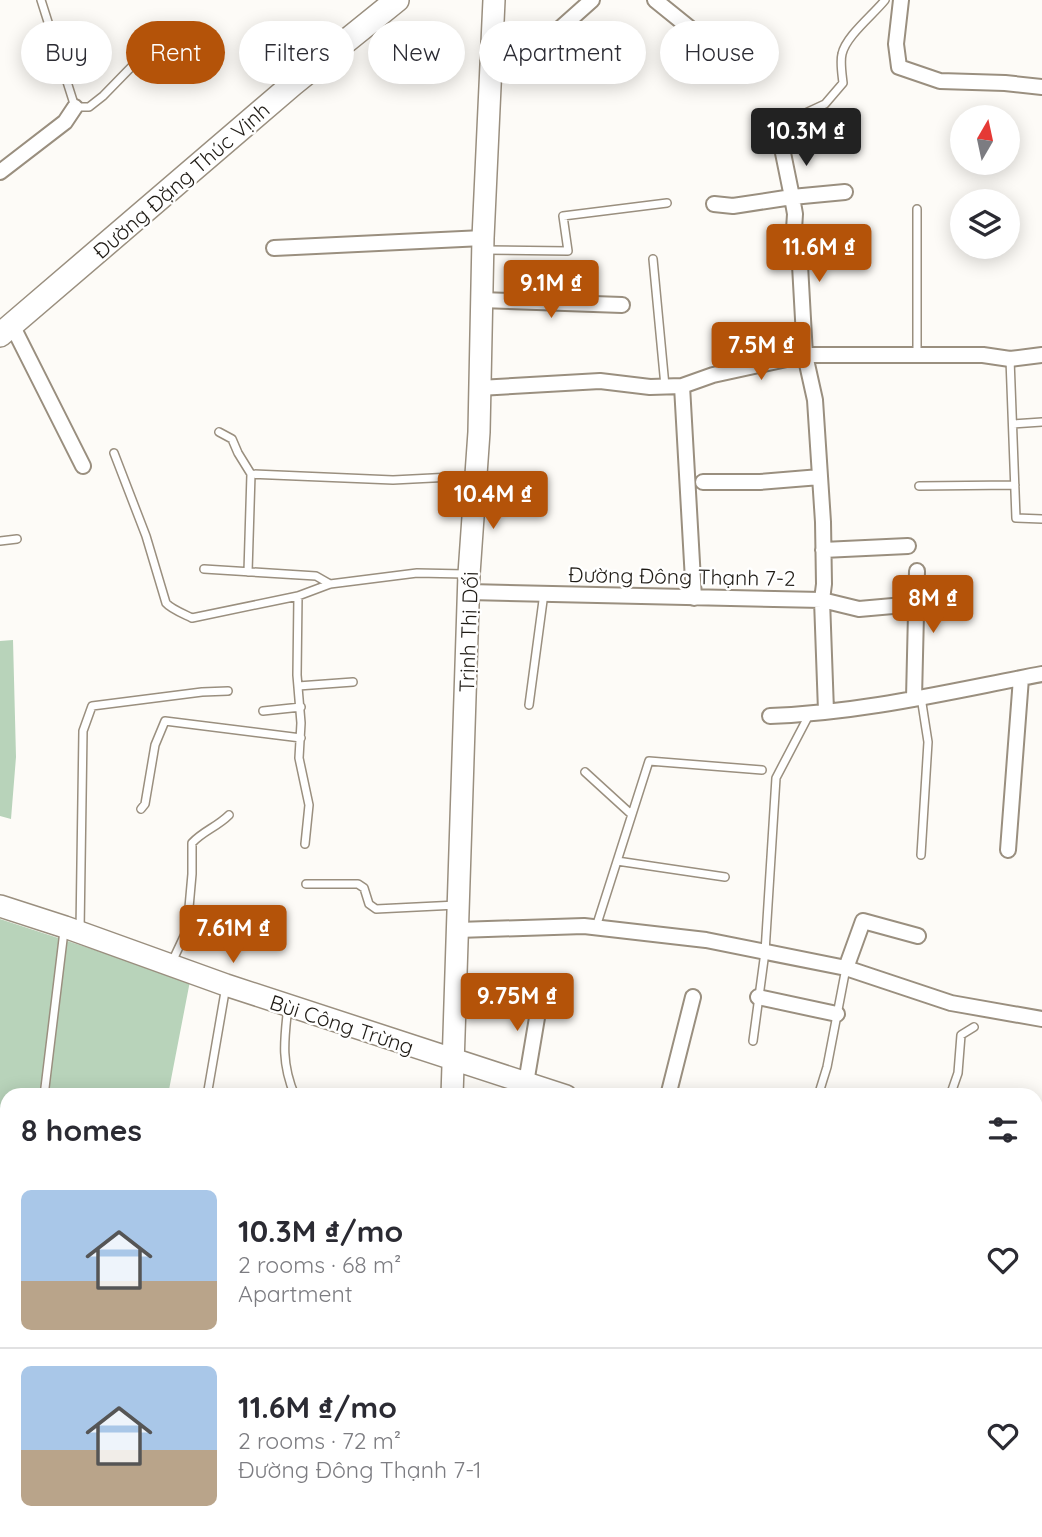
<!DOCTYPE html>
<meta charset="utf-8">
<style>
body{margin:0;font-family:Quicksand,sans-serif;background:#f7f7f7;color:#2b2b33;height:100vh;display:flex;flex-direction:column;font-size:26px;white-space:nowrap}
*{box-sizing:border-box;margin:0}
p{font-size:23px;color:#7c7c81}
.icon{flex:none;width:38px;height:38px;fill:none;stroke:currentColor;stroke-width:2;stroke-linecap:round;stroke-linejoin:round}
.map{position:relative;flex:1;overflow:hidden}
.panel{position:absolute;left:0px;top:1088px;width:1043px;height:450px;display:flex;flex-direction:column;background:#fff;border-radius:21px 21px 0 0;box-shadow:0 4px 18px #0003}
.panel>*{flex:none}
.hud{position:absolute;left:21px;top:21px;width:1001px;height:63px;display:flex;gap:14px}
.needle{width:46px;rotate:9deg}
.buttons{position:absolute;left:950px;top:105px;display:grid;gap:14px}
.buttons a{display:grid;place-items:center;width:70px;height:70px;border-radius:50%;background:#fff;box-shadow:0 4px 18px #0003;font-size:35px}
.price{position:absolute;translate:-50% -60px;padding:0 16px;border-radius:7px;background:#b45309;color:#fff;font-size:23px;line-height:46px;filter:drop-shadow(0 2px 4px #0008)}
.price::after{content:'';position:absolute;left:50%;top:42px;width:21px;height:16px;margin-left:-10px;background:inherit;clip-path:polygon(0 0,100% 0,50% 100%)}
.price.current{background:#222;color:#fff}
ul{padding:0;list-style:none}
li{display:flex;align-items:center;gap:21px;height:175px;padding:0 21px}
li+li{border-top:2px solid #e1e1e2}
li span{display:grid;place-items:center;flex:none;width:196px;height:140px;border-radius:10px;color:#555}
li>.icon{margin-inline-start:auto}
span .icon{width:84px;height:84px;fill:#fffc;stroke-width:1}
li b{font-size:30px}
h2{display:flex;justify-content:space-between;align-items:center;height:84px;padding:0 21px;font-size:30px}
.pill{padding:0 24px;border-radius:32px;background:#fff;box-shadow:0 4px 18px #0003;font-size:24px;line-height:63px}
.pill.current{background:#b45309;color:#fff}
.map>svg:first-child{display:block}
.green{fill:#b8d3ba}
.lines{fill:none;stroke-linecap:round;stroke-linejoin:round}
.lane-casing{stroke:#9a8f7f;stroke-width:10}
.street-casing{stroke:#9a8f7f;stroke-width:18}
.secondary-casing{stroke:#9a8f7f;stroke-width:24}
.primary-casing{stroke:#9a8f7f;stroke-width:26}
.lane{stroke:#fff;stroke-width:7}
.street{stroke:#fff;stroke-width:14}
.secondary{stroke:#fff;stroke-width:21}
.primary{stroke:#fff;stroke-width:23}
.labels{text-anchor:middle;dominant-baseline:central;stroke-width:5;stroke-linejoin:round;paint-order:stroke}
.street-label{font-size:21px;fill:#1f1b15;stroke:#fff}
</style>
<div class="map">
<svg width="1042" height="1537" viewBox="0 0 1042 1537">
<rect width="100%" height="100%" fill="#fdfbf7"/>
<path class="green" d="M13 640 16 757 11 819 0 816V641Z
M0 919 190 981 168 1095 7 1096V1334L0 1333Z"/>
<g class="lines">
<g class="lane-casing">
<path id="lane" d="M41 0 75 107H89L103 96 142 56
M782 148 787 133 797 117 825 104 843 83C842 74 840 62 842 54 846 36 873 15 885 0
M485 250 568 251 563 216 667 203
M653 259 665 386
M917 355V209
M1010 359 1016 518 1042 519
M1013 424 1042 422
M219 432 232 439 238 453 251 474 393 480 472 476
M114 453 146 536 166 603C171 609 184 614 192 618L298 596 330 584 417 573 465 574
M919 486 1015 485
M0 541 17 539
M204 569 316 576 330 584
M248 572 251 474
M298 596 297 675 301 723 299 758 309 805 305 844
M298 686 353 682
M921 697 928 742 921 855
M529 705 544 593
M263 711 301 707
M585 772 631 814
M141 809 145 804 155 745 165 721 301 738
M617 861 725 877
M306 884H358L364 888 369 904 376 909 457 905
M596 927 649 761 762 770
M80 931 83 731 92 706 202 692 228 691
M171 964 187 930 192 874V843C203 831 217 827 229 815
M288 1006C284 1041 281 1063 295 1096
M753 1041 765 952 776 778 809 715
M44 1096 64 931
M207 1096 226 986
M818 1096 827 1067 846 968
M950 1096 958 1073 961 1035 974 1027
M254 1531 289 1534
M72 1537 73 1531"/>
</g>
<g class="street-casing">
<path id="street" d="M655 0 707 42
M901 0 896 44 899 67 940 81 1005 83 1042 87
M491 76 527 58 592 0
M782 148 792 197 845 192
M0 172 65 122 75 107
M714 204 733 206 792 197 795 214 793 245 800 265 805 355 815 400 823 522 824 584 822 600 826 711
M274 248 483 238
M481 300 622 305
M12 325 83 466
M682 386 694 598
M479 388 600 381 650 387 682 386 713 375 805 355H983L1010 359 1042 355
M703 482H760L820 477
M823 550 908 546
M469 592 822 600 859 609 893 606
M914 698 917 571
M770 716C862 713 952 691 1042 674
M1008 850 1021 678
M458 930 584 926 706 940 846 968 951 1003 1042 1019
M846 968 863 921 918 936
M758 997 837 1014
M526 1083 542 988
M668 1096 693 997
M0 1448H7
M1036 1468 1042 1470
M190 1537 191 1531
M807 1537 808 1531
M954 1537 955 1531"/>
</g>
<g class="secondary-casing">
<path id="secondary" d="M0 906 65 927 226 985 566 1096
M452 1096 469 574 479 432 483 238 494 0
M1036 1263 1042 1266
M430 1531V1537"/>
</g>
<g class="primary-casing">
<path id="primary" d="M0 335 293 84 397 0"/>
</g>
<use href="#lane" class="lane"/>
<use href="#street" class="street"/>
<use href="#secondary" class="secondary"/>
<use href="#primary" class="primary"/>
</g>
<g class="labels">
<g class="street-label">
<text transform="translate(181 180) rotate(-41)">Đường Đặng Thúc Vịnh</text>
<text transform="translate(682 576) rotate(1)">Đường Đông Thạnh 7-2</text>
<text transform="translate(468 632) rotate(-88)">Trịnh Thị Dối</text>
<text transform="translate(342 1024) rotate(18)">Bùi Công Trừng</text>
</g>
</g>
</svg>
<div class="buttons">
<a><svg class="needle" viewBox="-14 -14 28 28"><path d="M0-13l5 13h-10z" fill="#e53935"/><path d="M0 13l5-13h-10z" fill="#7c7c81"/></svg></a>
<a><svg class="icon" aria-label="layers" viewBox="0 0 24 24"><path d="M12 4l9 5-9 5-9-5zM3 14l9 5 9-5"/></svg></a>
</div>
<b class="price current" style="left:806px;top:168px">10.3M ₫</b>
<b class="price" style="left:819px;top:284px">11.6M ₫</b>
<b class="price" style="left:551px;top:320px">9.1M ₫</b>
<b class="price" style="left:761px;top:382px">7.5M ₫</b>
<b class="price" style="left:493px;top:531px">10.4M ₫</b>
<b class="price" style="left:933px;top:635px">8M ₫</b>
<b class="price" style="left:233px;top:965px">7.61M ₫</b>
<b class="price" style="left:517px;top:1033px">9.75M ₫</b>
<div class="hud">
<a class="pill">Buy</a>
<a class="pill current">Rent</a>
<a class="pill">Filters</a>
<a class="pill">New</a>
<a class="pill">Apartment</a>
<a class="pill">House</a>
</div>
<section class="panel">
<h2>8 homes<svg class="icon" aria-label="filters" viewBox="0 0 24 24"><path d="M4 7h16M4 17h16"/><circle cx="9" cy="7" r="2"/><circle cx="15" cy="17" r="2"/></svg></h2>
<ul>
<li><span style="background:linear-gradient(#a9c7e8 65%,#b9a48a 0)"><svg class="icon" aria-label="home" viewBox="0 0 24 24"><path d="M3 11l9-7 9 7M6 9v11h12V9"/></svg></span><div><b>10.3M ₫/mo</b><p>2 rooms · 68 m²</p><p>Apartment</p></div><svg class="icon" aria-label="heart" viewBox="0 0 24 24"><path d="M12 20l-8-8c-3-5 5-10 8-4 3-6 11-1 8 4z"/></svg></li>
<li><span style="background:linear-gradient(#a9c7e8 60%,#b9a48a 0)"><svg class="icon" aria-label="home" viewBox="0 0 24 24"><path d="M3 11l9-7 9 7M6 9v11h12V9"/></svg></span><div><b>11.6M ₫/mo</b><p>2 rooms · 72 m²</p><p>Đường Đông Thạnh 7-1</p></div><svg class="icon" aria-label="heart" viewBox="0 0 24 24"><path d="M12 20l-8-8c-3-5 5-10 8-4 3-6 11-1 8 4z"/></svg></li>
</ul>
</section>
</div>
